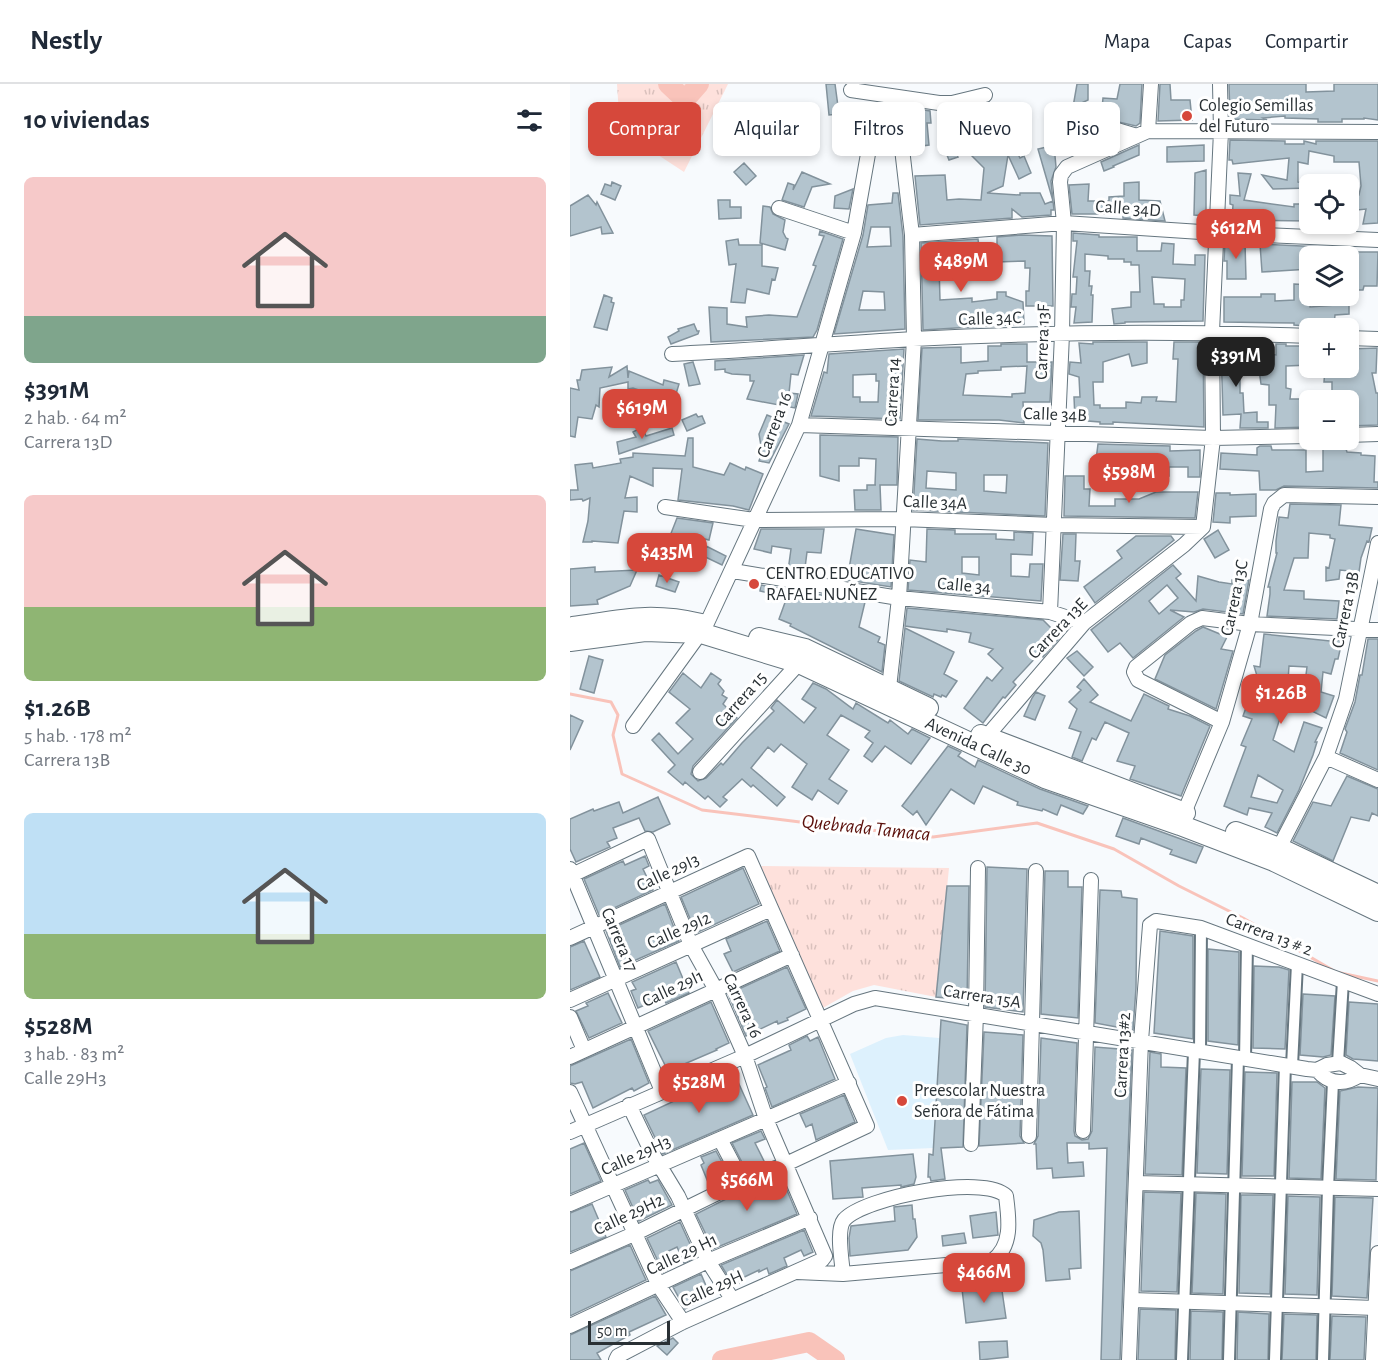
<!DOCTYPE html>
<html lang="es">
<meta charset="utf-8">
<style>
body{margin:0;font-family:"Alegreya Sans",sans-serif;background:#f2f2f3;color:#1f2937;height:100vh;display:flex;flex-direction:column;font-size:22px;white-space:nowrap}
*{box-sizing:border-box;margin:0}
p{font-size:20px;color:#747a83}
.icon{flex:none;width:33px;height:33px;fill:none;stroke:currentColor;stroke-width:2;stroke-linecap:round;stroke-linejoin:round}
.map{position:relative;flex:1;overflow:hidden}
.side{display:flex;flex-direction:column;background:#fff;width:570px}
.side>*{flex:none}
.top-card{position:absolute;left:18px;top:18px;width:570px;height:54px;display:flex;gap:12px}
.fabs{position:absolute;left:729px;top:90px;display:grid;gap:12px}
.fabs a{display:grid;place-items:center;width:60px;height:60px;border-radius:9px;background:#fff;box-shadow:0 3px 9px #0003;font-size:30px}
.scale{position:absolute;left:18px;bottom:15px;width:82px;box-sizing:border-box;padding-left:6px;border:3px solid #293034;border-top:0;font-size:16px;line-height:21px;white-space:nowrap;color:#293034;-webkit-text-stroke:4px #fff;paint-order:stroke}
.price{position:absolute;translate:-50% -51px;padding:0 14px;border-radius:12px;background:#d6483b;color:#fff;font-size:20px;line-height:39px;filter:drop-shadow(0 2px 3px #0008)}
.price::after{content:'';position:absolute;left:50%;top:36px;width:18px;height:14px;margin-left:-9px;background:inherit;clip-path:polygon(0 0,100% 0,50% 100%)}
.price.current{background:#222;color:#fff}
ul{padding:0;list-style:none}
li{display:grid;align-content:center;gap:12px;height:318px;padding:0 24px}
li span{display:grid;place-items:center;height:186px;border-radius:9px;color:#555}
li>.icon{margin-inline-start:auto}
span .icon{width:108px;height:108px;fill:#fffc;stroke-width:1}
li b{font-size:26px}
h2{display:flex;justify-content:space-between;align-items:center;height:72px;padding:0 24px;font-size:26px}
.tag{padding:0 21px;border-radius:9px;background:#fff;box-shadow:0 3px 9px #0003;font-size:21px;line-height:54px}
.tag.current{background:#d6483b;color:#fff}
header{display:flex;align-items:center;gap:36px;box-sizing:border-box;height:84px;padding:0 30px;background:#fff;border-bottom:2px solid #e0e1e3}
header strong{font-size:28px}
nav{display:flex;gap:33px;margin-inline-start:auto;font-size:21px}
main{display:flex;flex:1;min-height:0}
.map>svg:first-child{display:block}
.built{fill:#ddf1fd}
.grass{fill:url(#grass-tufts)}
.lines{fill:none;stroke-linecap:round;stroke-linejoin:round}
.stream{stroke:#f9c3ba;stroke-width:3}
.river{stroke:#f9c3ba;stroke-width:20}
.building{fill:#b3c4ce;stroke:#82929c;stroke-width:1.5;fill-rule:evenodd}
.pedestrian-casing{stroke:#66767f;stroke-width:14}
.minor-casing{stroke:#66767f;stroke-width:16}
.secondary-casing{stroke:#66767f;stroke-width:22}
.pedestrian{stroke:#fff;stroke-width:10}
.minor{stroke:#fff;stroke-width:14}
.secondary{stroke:#fff;stroke-width:20}
.poi-dot{fill:#d6483b;stroke:#fff;stroke-width:2}
.labels{text-anchor:middle;dominant-baseline:central;stroke-width:6;stroke-linejoin:round;paint-order:stroke}
.poi-label{font-size:18px;fill:#293034;stroke:#fff;text-anchor:start}
.street-label{font-size:18px;fill:#293034;stroke:#fff}
.water-label{font-size:20px;font-style:italic;fill:#5a0e09;stroke:#fff}
</style>
<header>
<strong>Nestly</strong>
<nav><a>Mapa</a><a>Capas</a><a>Compartir</a></nav>
</header>
<main>
<section class="side">
<h2>10 viviendas<svg class="icon" aria-label="filters" viewBox="0 0 24 24"><path d="M4 7h16M4 17h16"/><circle cx="9" cy="7" r="2"/><circle cx="15" cy="17" r="2"/></svg></h2>
<ul>
<li><span style="background:linear-gradient(#f6c9c9 75%,#7fa58c 0)"><svg class="icon" aria-label="home" viewBox="0 0 24 24"><path d="M3 11l9-7 9 7M6 9v11h12V9"/></svg></span><div><b>$391M</b><p>2 hab. · 64 m²</p><p>Carrera 13D</p></div></li>
<li><span style="background:linear-gradient(#f6c9c9 60%,#8fb573 0)"><svg class="icon" aria-label="home" viewBox="0 0 24 24"><path d="M3 11l9-7 9 7M6 9v11h12V9"/></svg></span><div><b>$1.26B</b><p>5 hab. · 178 m²</p><p>Carrera 13B</p></div></li>
<li><span style="background:linear-gradient(#bfe0f5 65%,#8fb573 0)"><svg class="icon" aria-label="home" viewBox="0 0 24 24"><path d="M3 11l9-7 9 7M6 9v11h12V9"/></svg></span><div><b>$528M</b><p>3 hab. · 83 m²</p><p>Calle 29H3</p></div></li>
</ul>
</section>
<div class="map">
<svg width="808" height="1276" viewBox="0 0 808 1276">
<defs>
<pattern id="grass-tufts" width="24" height="20" patternUnits="userSpaceOnUse" patternTransform="scale(1.5)"><rect width="24" height="20" fill="#fee1dc"/><path d="M3 7l-1-3M5 7V3M7 7l1-3M15 17l-1-3M17 17v-4M19 17l1-3" fill="none" stroke="#dac1bd"/></pattern>
</defs>
<rect width="100%" height="100%" fill="#f7fafd"/>
<path class="built" d="M333 951 369 954 363 1064 318 1066 280 970 316 954Z"/>
<path class="grass" d="M47 0H158L114 88 50 46Z
M191 782 379 784 366 913 304 901 283 907 251 925Z"/>
<g class="lines">
<path class="stream" d="M0 610 41 618 48 631 43 651 52 690 132 726 238 739 363 753 467 739 544 765 609 802 673 834 766 888 808 897"/>
<path class="river" d="M98 0 115 16 129 0
M152 1276 239 1258 265 1276"/>
</g>
<path class="building" d="M256 0H265L269 30 259 31Z
M507 0H518V16L503 23Z
M550 0H572L570 39 566 42 531 34 533 14 547 15Z
M590 0H600L601 16H620L622 36 588 37Z
M659 0H736V8L764 7V0H808V36L794 34V35H772V38H748V35L715 34V32L693 34 697 36 660 35Z
M348 25 360 27 361 39H357L359 61 345 63 341 36 348 35Z
M422 30 441 53 440 54 450 74 454 72 461 89 449 95 438 71 433 102 417 109 450 111V109H470L475 120 483 117 484 126H481V131L452 133 442 125V134L350 141 345 92 375 91 377 116 389 115 411 116 414 84 396 66 404 58 414 67 427 55 412 40Z
M374 48 388 73 379 76 369 51Z
M660 56 715 57V60H734V57L746 60V57H808V139L793 140 796 125 778 127V110L789 111 791 102 789 78H764V72L739 67 738 80 728 78V98L739 100V104L703 105 692 91 717 96 719 74 663 80 662 76H659Z
M569 61V71L543 82 544 83 534 87 531 78Z
M634 61V77L597 78V63Z
M481 62 485 72 486 83 481 97 483 117 468 65Z
M174 79 186 92 176 101 164 88Z
M636 86V132L624 131 625 89Z
M232 88 260 100 242 103 234 123 212 116 218 99 224 101 223 106Z
M668 89 681 90 674 116 724 123V120H738L739 137 662 136 663 121 660 120V111L670 112Z
M42 98 51 102 45 116 31 110 35 100 41 102Z
M569 98V116L590 117 595 137 553 134V130H502L499 101 519 100 518 117H539V113L554 112V99Z
M283 105 279 125 264 124 265 112Z
M323 109H328L333 152 335 245 264 250 293 151 298 121 322 119ZM301 143H320L321 162 297 163ZM293 207 314 208 315 226H289Z
M18 111 26 121 27 118 43 149 32 150 31 143 0 152V122Z
M148 116H160V123H171V134L149 135Z
M193 122 200 123 203 130 215 136 213 148 216 154 218 155 215 166 190 159Z
M250 147 273 155 247 246 243 253 141 258 139 223 157 224V240L177 243 176 233 199 231 227 233 246 182 243 181 254 152 249 151Z
M503 149 529 151V153H567V167H591L592 159 604 160 603 180 625 181V171H635L633 237 555 238V239L544 240 542 225 561 223V208H570L569 181H561V178H554V175H538V172L515 170V187H520L519 202H522L521 211H523L522 238 504 239 506 223H501L502 210H506L507 193H503L507 157H503ZM582 193 615 195 614 216H611V223H594V220H584Z
M451 151 482 152 483 222H456V207H459L460 184H455V177L427 178V153Z
M168 155 169 161H192V182L208 184 205 196 202 195 199 210 177 205 175 219 161 218 166 180 159 181 156 157Z
M408 155 410 173 381 176V179L369 181 370 216 402 214V218L427 215V208H436V212L453 218 454 240 353 246 351 159Z
M655 158 675 159 676 195H657V177H654Z
M690 160 773 164V172H740V185L692 188Z
M788 168H808L807 202H794L793 206H778V196L784 197Z
M724 200 740 201V223L779 220V230L765 231 764 241 747 240V243L724 241V239L654 238V213H691V210H705V217L724 216Z
M34 211 42 214 41 218 44 219 37 246 24 243Z
M124 240 127 247H129L128 250 101 260 98 253 109 247 108 245Z
M523 258H577V279L562 282 559 270 533 278V298H523L524 321H530V324H556V318L571 319 572 313H587L586 317 606 318 608 275H603L604 258H633L634 343 543 338V340H530V338L505 336 504 313H510L509 293 499 290 500 278 511 279 509 259 523 260Z
M431 260H457V278H482L480 318H453L454 339 429 336H348L352 264 391 263V279L418 277V262H431ZM457 282 455 309 442 310V313L393 311 396 290 408 289V287L431 286V283Z
M706 260H716V262H740V281L716 282V304L721 305 720 315H735V318H740V343L705 344 706 321H699V301L691 300 688 278H698L699 270 706 271Z
M651 263H676L675 277H670V309H673L674 329 687 328V338H698V344H670L671 330 653 331Z
M807 264 806 289H802L806 309H808V341L778 342V316H770V307H762V298H754L755 284H778V265Z
M334 265 330 335 241 332 254 288 257 289 259 270ZM306 290V297H309L308 318H290V313H283V291Z
M234 271 228 291 221 290 219 309 228 310 225 324 177 315 184 297H180V291L162 290 155 288V285L145 286V277Z
M123 278 130 300 119 302 114 280Z
M57 282 58 294 59 287 93 301 94 296 109 300 103 320 83 311 63 304 58 305V298L30 304 29 323 26 321 22 335 8 333 5 353 0 352V304L9 306 7 296H10L12 286 42 283 39 293Z
M126 330 128 333 132 332 135 339 117 347 112 336Z
M197 331 219 340 199 379 189 377 192 368 189 350Z
M72 343 76 352 102 344 104 351 49 370 47 358 66 353 63 348Z
M250 351 328 353 327 401H310L311 426H285L284 406H297V401H306H305L306 375 289 374V382H269V397L250 392Z
M118 354H123V383L154 391 160 379 175 386 176 383 193 390 179 426 163 422 108 416 112 385 83 384V402L60 392 55 414 67 413V428L54 427 48 459 22 457V458H13L18 437 20 414 13 417 12 415 0 416V406H8L5 381 22 379 23 384 51 379 50 375 63 373V369L115 372Z
M347 355 372 357H388V355L478 359 475 432 343 426ZM357 387 386 389V406L356 404ZM414 391H437L436 409 414 407Z
M528 360 600 362V367L630 366V393H618V383H599V392H559V388L548 386H532L526 376Z
M690 362H701L702 366H736V388L753 387V362H775L777 368 791 369V371L805 372 804 398H808V404L714 402 706 406H690L689 387 650 385 651 369 687 371V364Z
M495 392H514V405H520L519 422H545V415H569L586 408H628L625 434 494 432Z
M646 409H660V411L686 410V432L660 433V439L643 438Z
M720 420 771 421 769 441 802 444 799 458 797 457 791 474 789 488 770 486 769 495 756 497V483L759 484 765 455 760 454V451L739 449 738 474H724L714 506 734 507V515L769 517 767 535 697 532 700 510V503H698L707 469H706V457L709 433 718 434Z
M107 434 143 439 139 456 114 450 112 456 100 452Z
M191 445H254L251 469 237 468 235 484H231L230 489 218 487 221 465 202 462 201 469 184 465Z
M286 445 324 451 321 503 277 496Z
M357 445 385 446V450H426V455L444 456V448L463 449 462 471 441 470V492L459 493 460 480H473L471 517 338 506 340 476 356 478ZM392 473H409V491L392 489Z
M648 446 659 466 645 474 634 455Z
M493 450H506L505 477H510L508 497 490 496Z
M566 452H601L604 456 525 519 514 503 552 474 547 467Z
M136 462 156 472 152 481 131 471Z
M603 481 611 490 606 494 626 517 628 492 649 498 662 500V496H679L673 530 633 525 624 528 600 526 614 533 563 574 550 559 538 568 521 546ZM597 501 608 514 589 530 579 517Z
M25 483V488L67 486 60 502 27 516 28 520 0 522V485Z
M89 491 109 498 105 508 86 502Z
M191 501 295 518 289 543 310 553 308 558 315 561 312 588 220 542 221 540 209 535 217 513 190 507Z
M337 524 473 536 490 553 473 573 469 570 443 598 446 601 435 614 433 613 413 639 394 624 417 593 422 597 433 584 418 570 423 565 399 558 401 549 377 545V548L335 542Z
M633 543 657 553 651 565 663 567 646 625 585 595 595 571 626 547Z
M335 544 384 568 374 590 387 597 376 613 372 611 371 613 364 610 363 613 329 597Z
M694 550 760 557 761 555 772 557 768 575H765L761 590 753 588 751 608 764 612 756 634 703 608 698 626 711 631 703 656 724 668 734 638 752 644 745 658H747L743 671 729 706 707 749 695 743 702 729 679 724 677 731 654 722 676 663 671 661 682 635 673 632 683 604 691 605 684 582 690 583ZM719 582 737 583 734 606 718 597ZM688 691 713 706 707 719 681 713Z
M798 555H808V686L770 669 777 648 775 645 785 618 790 591H792Z
M507 567 523 583 514 592 497 574Z
M19 572 33 576 24 609 10 605Z
M113 589 131 604 141 589 151 596 148 600 154 607 152 611 157 614 153 620 167 634 123 682 121 690 128 697 136 694 151 679 153 681 172 659 204 627 201 624 207 616 234 639 246 624 232 615 243 599 256 605 283 625 286 619 318 639 320 636 338 650 342 645 360 654 341 680 315 662 302 678 294 672 303 659 295 653 300 647 271 631 257 651 279 666 259 695 277 707 268 720 248 706 242 716 222 703 237 680 211 660 204 668 198 663 181 684 215 713 207 722 183 701 181 703 172 695 153 713 157 716 150 723 138 712 135 715 115 698 113 701 98 688 105 681 82 656 89 649 108 670 123 655 106 639 120 625 99 608Z
M514 595 528 611 520 618 561 637 574 610 599 622 598 625 620 632 640 642 611 712 560 695 565 682 547 677 559 649 535 638 526 656 522 654 512 677 502 673 511 648 499 644 507 625 499 618 511 606 507 603Z
M466 608 475 612 465 636 454 632 462 614Z
M0 631 13 637 0 666Z
M378 662 391 668 388 672 405 683 408 676 470 705 518 722 513 730 491 721 487 731 473 725 472 727 447 721 448 718 413 702 404 720 381 705 356 741 347 727 343 731 332 722Z
M777 692 808 705V732L802 729 799 737 781 733 763 777 723 757 743 718 761 722Z
M88 713 100 740 83 748 75 747 69 734 43 744 47 754 37 758 40 763 6 778 0 765V735L23 725 24 727 49 718 53 729Z
M553 734 633 763 626 779 600 770 602 766 571 754 569 760 546 752Z
M75 772 79 782 73 785 83 806 29 831 14 795 53 777 55 781Z
M417 783 457 785 453 928 415 923Z
M173 784 189 820 126 849 111 813Z
M475 787H498V803H512L508 934 471 930Z
M377 802H399L397 916 366 913Z
M530 806 551 807 552 813 567 815 566 904 563 946 525 939Z
M95 820 109 857 50 883 36 847Z
M197 837 210 867 163 888 154 870 161 867 156 855Z
M590 847 623 852V955L584 949Z
M14 857 30 893 0 906V863Z
M638 865 669 868 668 961 638 957Z
M106 878 119 909 96 919 93 913 68 924 61 907 66 905 62 898Z
M684 882 709 883 719 886 715 965 683 964Z
M217 883 236 925 217 934 218 936 208 940 207 937 176 952 158 910Z
M38 909 52 939 19 954 6 927 18 922 16 919Z
M733 910 765 912 761 971 753 973 730 971Z
M141 918 159 959 146 965 147 966 98 987 78 947Z
M779 918 808 920V977L783 975 776 971Z
M371 936 397 941 393 1063 371 1064 375 1095 361 1097 360 1093H358L359 1070 363 1071Z
M414 948 453 951 450 1052 454 1059 409 1062Z
M237 952 240 957 248 953 265 995 202 1023 195 1004 197 1003 188 981 221 966 219 961Z
M471 954 507 959 504 1047 505 1052 512 1056 518 1055 522 1047 525 963 562 966 550 1276H531L537 1064 519 1065V1059H497L498 1079 513 1078 514 1092 483 1094 482 1084 467 1085 466 1060H464L468 1052Z
M61 955 79 999 64 1007 62 1004 23 1024 12 998 5 1000 0 999V982Z
M580 968 591 970V983L616 984 612 1091 575 1090Z
M631 985 660 986 657 1090 627 1089Z
M675 988 707 989 704 1092H672Z
M164 989 183 1031 93 1070 74 1031Z
M722 998H747L755 1004 751 1095 719 1094Z
M788 1003 808 1004 806 1096 766 1095 770 1007Z
M274 1011 285 1038 246 1056 242 1040 236 1043 230 1030Z
M191 1047 195 1055 185 1059 195 1079 176 1086 162 1059Z
M14 1059 31 1097 0 1110V1065Z
M146 1067 160 1093 140 1103 131 1081 134 1079 131 1073Z
M343 1070 346 1093 344 1100 331 1103V1101L292 1104 293 1113 263 1115 260 1077Z
M211 1092 227 1130 143 1165 126 1130 176 1105Z
M78 1096 80 1099 88 1096 102 1121 69 1137 55 1106Z
M574 1108 611 1109 607 1208 571 1207Z
M626 1109 656 1110 653 1210 622 1209Z
M671 1111H703L700 1210 669 1209Z
M718 1112 750 1113 747 1211 715 1210Z
M765 1113 803 1114 797 1214 762 1212Z
M22 1120 36 1153 0 1168V1129Z
M342 1121 343 1135H345L347 1153 338 1166 280 1172 279 1154 281 1142 325 1137 324 1123Z
M509 1127 511 1184 499 1185 500 1195 476 1197 473 1166 471 1159 463 1152 464 1136 489 1128Z
M426 1128 428 1151 403 1154 400 1132Z
M110 1138 126 1173 114 1179 107 1163 90 1171 97 1186 93 1188 77 1154Z
M234 1146 243 1168 234 1172 231 1166 214 1174 217 1182 199 1190 197 1184 189 1188V1186L168 1196 170 1199 164 1202 151 1181Z
M394 1149 396 1159 373 1162 372 1152Z
M60 1161 76 1196 0 1232V1187Z
M131 1190 140 1211 115 1225 103 1203Z
M431 1200 436 1234 396 1239 392 1205Z
M85 1212 96 1231 59 1248 60 1251 27 1269 31 1276H0V1251Z
M570 1225 606 1226 605 1276H568Z
M621 1227 653 1228 652 1276H620Z
M668 1228 699 1230 698 1276H667Z
M714 1230 747 1231 746 1276H712Z
M762 1232 796 1233 794 1276H760Z
M103 1254 108 1259 97 1271 87 1262Z
M437 1257 438 1273 410 1276 409 1258Z"/>
<g class="lines">
<g class="pedestrian-casing">
<path id="pedestrian" d="M630 968 631 844
M675 975 677 861
M768 979 773 897
M722 982 727 880
M612 1276 624 967
M659 1276 668 974
M705 1276 715 981
M753 1276 758 1104 763 998"/>
</g>
<g class="minor-casing">
<path id="minor" d="M281 6 369 19H382L415 11
M578 47 581 0
M485 53C525 39 526 39 567 52
M209 124 284 149
M342 151 494 139 646 149 808 156
M778 254 808 255
M102 270C182 266 263 260 343 255 475 248 608 247 740 252
M229 341 643 354 740 352
M778 351 808 350
M95 423 184 436 332 435 484 441 633 443
M633 443 643 354 642 248 651 47 650 0
M163 487 329 514 480 528 514 539
M480 528 492 250 494 139 490 98 491 91 497 83 578 47 808 48
M319 604 329 514 344 255 342 151 326 13
M652 638 568 596 564 588 566 583 621 539 632 534 680 540 808 546
M63 642 136 541 229 341 284 149 301 53 305 50 330 51
M412 658 514 539 614 461 633 443
M756 673 808 696
M130 688 229 579 231 573
M614 729 652 638 680 540 701 425 704 419 714 411 808 413
M709 764 756 673 776 615 808 459
M0 785 92 1007
M0 792 78 755 121 861 146 906 175 972 196 1035 255 1172 252 1176 113 1238 48 1272 46 1276
M0 854 178 772 297 1042 216 1080 172 1097 66 1149 0 1178
M0 916 201 825
M0 933 14 966
M0 973 222 871
M747 986C759 1000 774 1002 790 991
M0 1008 89 1202 113 1238
M59 1021 82 1069 108 1112 138 1177 162 1215
M513 1047 521 796
M0 1048 175 972 284 920 305 914 737 985 747 986 757 981 771 979 781 984 790 991 808 995
M459 1052 466 787
M150 1055 172 1097
M401 1060 406 930 408 784
M566 1099 808 1105
M0 1120 279 999
M227 1188 273 1190 422 1177C443 1162 439 1135 436 1112 414 1090 294 1113 274 1136 266 1146 272 1177 273 1190
M562 1216 806 1224
M0 1242 138 1177 240 1134
M559 1276 571 957 580 841 586 837 631 844 808 910
M803 1276 808 1169"/>
</g>
<g class="secondary-casing">
<g id="secondary">
<path d="M3 543C52 536 80 528 131 540"/>
<path d="M189 554 235 565 358 624"/>
<path id="s1" d="M0 557 75 547 131 549 229 579 475 694 610 741 704 777 808 827"/>
<path d="M411 651 615 729"/>
<path d="M666 748 709 764 808 811"/>
</g>
</g>
<use href="#pedestrian" class="pedestrian"/>
<use href="#minor" class="minor"/>
<use href="#secondary" class="secondary"/>
</g>
<g class="poi-dot">
<circle cx="617" cy="32" r="6"/>
<circle cx="184" cy="500" r="6"/>
<circle cx="332" cy="1017" r="6"/>
</g>
<g class="labels">
<g class="poi-label">
<text x="629" y="22">Colegio Semillas<tspan x="629" dy="21">del Futuro</tspan></text>
<text x="196" y="490">CENTRO EDUCATIVO<tspan x="196" dy="21">RAFAEL NUÑEZ</tspan></text>
<text x="344" y="1007">Preescolar Nuestra<tspan x="344" dy="21">Señora de Fátima</tspan></text>
</g>
<g class="street-label">
<text transform="translate(558 125) rotate(4)">Calle 34D</text>
<text transform="translate(420 235) rotate(-2)">Calle 34C</text>
<text transform="translate(473 258) rotate(-88)">Carrera 13F</text>
<text transform="translate(323 308) rotate(-87)">Carrera 14</text>
<text transform="translate(485 331) rotate(2)">Calle 34B</text>
<text transform="translate(205 341) rotate(-69)">Carrera 16</text>
<text transform="translate(365 419) rotate(2)">Calle 34A</text>
<text transform="translate(394 502) rotate(5)">Calle 34</text>
<text transform="translate(665 514) rotate(-78)">Carrera 13C</text>
<text transform="translate(776 526) rotate(-78)">Carrera 13B</text>
<text transform="translate(488 545) rotate(-46)">Carrera 13E</text>
<text transform="translate(171 616) rotate(-48)">Carrera 15</text>
<text stroke="none"><textPath href="#s1" startOffset="432">Avenida Calle 30</textPath></text>
<text transform="translate(98 789) rotate(-25)">Calle 29I3</text>
<text transform="translate(109 847) rotate(-24)">Calle 29I2</text>
<text transform="translate(699 851) rotate(21)">Carrera 13 # 2</text>
<text transform="translate(49 856) rotate(67)">Carrera 17</text>
<text transform="translate(103 905) rotate(-25)">Calle 29I1</text>
<text transform="translate(412 913) rotate(9)">Carrera 15A</text>
<text transform="translate(172 922) rotate(65)">Carrera 16</text>
<text transform="translate(553 971) rotate(-87)">Carrera 13#2</text>
<text transform="translate(66 1072) rotate(-24)">Calle 29H3</text>
<text transform="translate(59 1131) rotate(-25)">Calle 29H2</text>
<text transform="translate(112 1171) rotate(-25)">Calle 29 H1</text>
<text transform="translate(142 1205) rotate(-24)">Calle 29H</text>
</g>
<g class="water-label">
<text transform="translate(296 744) rotate(6)">Quebrada Tamaca</text>
</g>
</g>
</svg>
<div class="fabs">
<a><svg class="icon" aria-label="locate" viewBox="0 0 24 24"><circle cx="12" cy="12" r="6"/><path d="M12 2v4M12 18v4M2 12h4M18 12h4"/></svg></a>
<a><svg class="icon" aria-label="layers" viewBox="0 0 24 24"><path d="M12 4l9 5-9 5-9-5zM3 14l9 5 9-5"/></svg></a>
<a>+</a>
<a>−</a>
</div>
<div class="scale">50 m</div>
<b class="price" style="left:666px;top:176px">$612M</b>
<b class="price" style="left:391px;top:209px">$489M</b>
<b class="price current" style="left:666px;top:304px">$391M</b>
<b class="price" style="left:72px;top:356px">$619M</b>
<b class="price" style="left:559px;top:420px">$598M</b>
<b class="price" style="left:97px;top:500px">$435M</b>
<b class="price" style="left:711px;top:641px">$1.26B</b>
<b class="price" style="left:129px;top:1030px">$528M</b>
<b class="price" style="left:177px;top:1128px">$566M</b>
<b class="price" style="left:414px;top:1220px">$466M</b>
<div class="top-card">
<a class="tag current">Comprar</a>
<a class="tag">Alquilar</a>
<a class="tag">Filtros</a>
<a class="tag">Nuevo</a>
<a class="tag">Piso</a>
</div>
</div>
</main>
